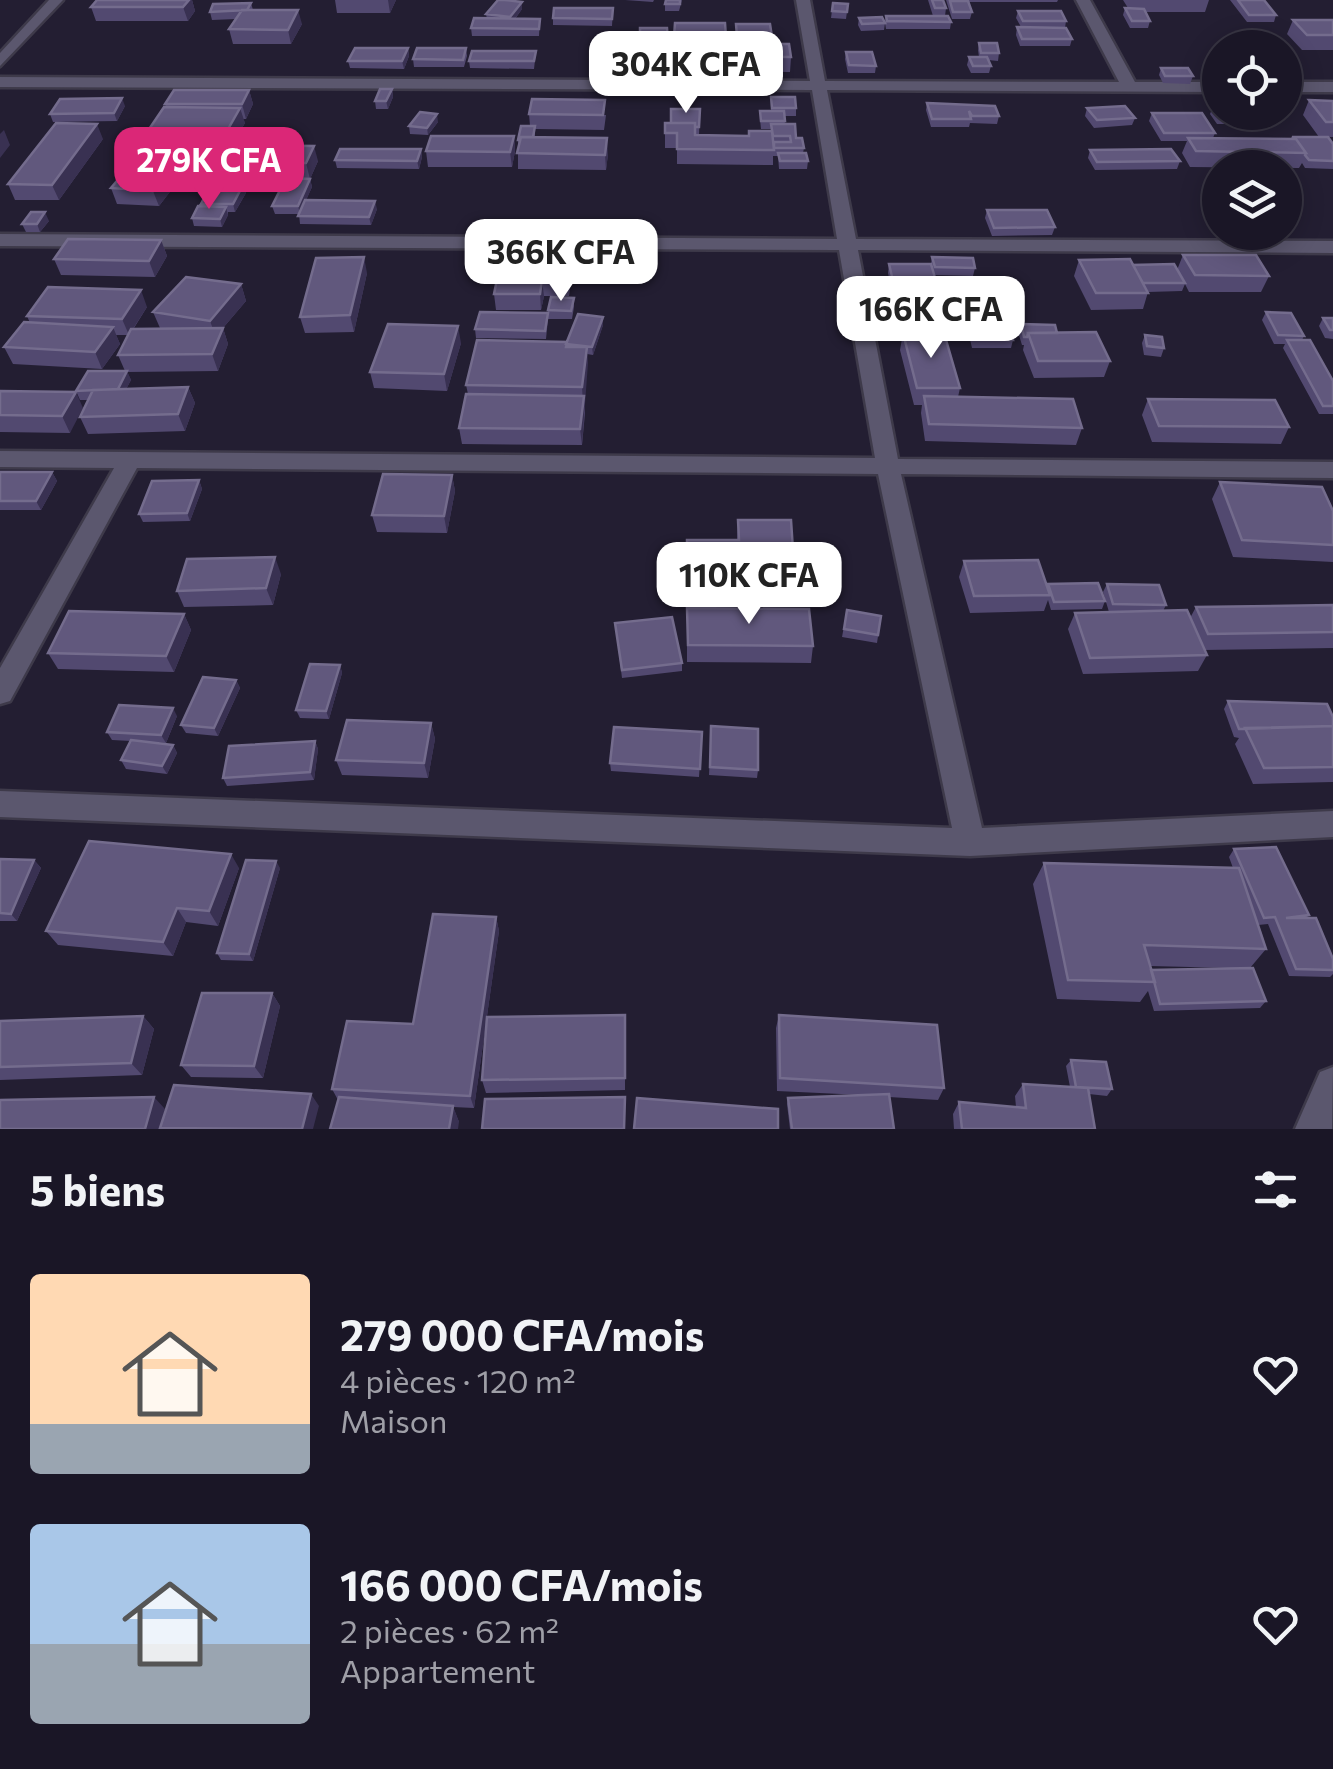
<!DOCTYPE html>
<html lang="fr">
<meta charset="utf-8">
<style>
body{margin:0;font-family:Commissioner,sans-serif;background:#231f2e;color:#f1f3f6;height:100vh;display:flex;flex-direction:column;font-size:38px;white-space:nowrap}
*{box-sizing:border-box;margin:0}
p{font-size:32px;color:#9f9fa7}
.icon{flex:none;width:55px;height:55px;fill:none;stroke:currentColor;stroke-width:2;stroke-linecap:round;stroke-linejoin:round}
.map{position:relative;height:1129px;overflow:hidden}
.details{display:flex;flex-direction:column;background:#1a1626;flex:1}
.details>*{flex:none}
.fabs{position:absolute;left:1202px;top:30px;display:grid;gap:20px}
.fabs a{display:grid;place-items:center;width:100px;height:100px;border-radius:50%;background:#1a1626;box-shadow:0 5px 25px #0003,0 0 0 2px #383543;font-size:50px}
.price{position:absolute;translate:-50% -85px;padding:0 22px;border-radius:20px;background:#fff;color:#222;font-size:32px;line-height:65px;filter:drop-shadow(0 2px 5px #0008)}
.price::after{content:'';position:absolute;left:50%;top:60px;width:30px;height:22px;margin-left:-15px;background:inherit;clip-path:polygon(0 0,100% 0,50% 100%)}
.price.active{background:#db2777;color:#fff}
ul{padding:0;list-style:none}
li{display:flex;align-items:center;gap:30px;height:250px;padding:0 30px}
li span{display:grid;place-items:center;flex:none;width:280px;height:200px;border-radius:10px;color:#555}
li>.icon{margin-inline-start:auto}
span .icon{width:120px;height:120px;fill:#fffc;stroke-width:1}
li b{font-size:42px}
h2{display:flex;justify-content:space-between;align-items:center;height:120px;padding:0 30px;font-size:42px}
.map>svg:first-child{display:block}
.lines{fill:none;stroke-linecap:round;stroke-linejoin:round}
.minor-casing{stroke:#3e3a4a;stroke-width:5}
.minor{fill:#5b576e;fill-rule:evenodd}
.wall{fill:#524970;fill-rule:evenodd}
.shaded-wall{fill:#393152}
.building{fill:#61587d;stroke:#746c8d;stroke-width:2.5}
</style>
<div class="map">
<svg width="1333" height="1129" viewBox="0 0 1333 1129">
<rect width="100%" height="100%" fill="#231e32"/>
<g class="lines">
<g class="minor-casing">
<path id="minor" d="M49 0H63L0 66V53Z
M796 0H810L825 81 1119 82 1076 0H1090L1135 82H1220V92L827 90 856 239 1333 241V253L858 250 898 459 1333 462V478L901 474 982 828 1333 811V837L970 856 0 817V791L952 828 878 474 137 468 10 701 0 704V668L114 468 0 467V451L875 458 839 250 0 246V234L837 239 812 90 0 87V77L810 81Z
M1285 82H1333V92H1285Z
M1333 1067 1332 1129H1295L1320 1072Z"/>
</g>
<use href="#minor" class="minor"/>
</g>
<path class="wall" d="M192 0 195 11 188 21H96L91 7Z
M335 0H396L390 13H337Z
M625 0H654L653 2Z
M682 0 679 11H665V4Z
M928 0H943L946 8 945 16H933Z
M946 0H1058L1057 2H969L972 12 970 19H952Z
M1123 0H1209L1205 12H1145L1150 21 1148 28H1130L1123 15 1125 8H1128Z
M1230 0H1264L1276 15 1274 22H1247Z
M251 3 253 10 302 24 291 44H233L229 29 236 19 212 20 210 12Z
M833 3 848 4 846 19 831 18Z
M613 8 612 26 553 25V18Z
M522 9 515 19H540L539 36H472L471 28 487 19 486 14Z
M1018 11 1066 21 1065 28 1072 39 1070 46H1020L1016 35 1017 27H1021L1016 18Z
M886 16 951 22 950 29H886L885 23 884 30 861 31 858 25 859 18 885 23Z
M1293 20H1333V50H1302L1287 34Z
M675 23H725V44H736V24L772 37 771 44 791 57 790 72 702 71V44H674Z
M640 28H667L668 48 640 49Z
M979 43 999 53 998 61 988 60 991 66 989 73H971L967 65 969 57H979L978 50Z
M408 48 409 56 404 69 350 68 348 61Z
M466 48 467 56 464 67H414L413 59Z
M536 51 534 69 470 68 469 61Z
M846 52 876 66 875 73H848L845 59Z
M663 53 661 67H646L647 74 623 75 620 61 646 65V59Z
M1161 68 1193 76 1190 84 1163 83 1159 75Z
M392 89 393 97 388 109H376L375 101Z
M249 90 253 104 246 119H243L245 123 223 160H179L183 175 159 206 117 204 111 188 143 157 139 144 166 107 165 104Z
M771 97 796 108V116H784L785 124 804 148 803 153 808 161 807 169H779L778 156H773V165L677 164V148H665V123H671L700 109 699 135 749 136 771 131V129H761L760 119V111H771Z
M1309 100 1333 101V137H1319L1303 115Z
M927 103 999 116 997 124 970 123 969 127H931L926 110Z
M125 106 117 121 53 122 50 114Z
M1213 107 1254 116 1251 124H1217L1210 114Z
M1087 108 1135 118 1132 125 1094 128 1085 116Z
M1152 113 1215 133 1213 138 1291 139 1292 137 1333 144V169L1305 168 1302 163 1299 168 1190 167 1182 153 1187 141H1161L1149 121Z
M529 114 606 115 604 130 535 129V137L608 154 606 170 518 169V140L530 126Z
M438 122 428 135 410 134 409 126Z
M514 136 515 151 512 167H428L426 151Z
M103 139 59 200H15L8 184Z
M421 149 422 157 419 169 337 168 335 160Z
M1090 150 1180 161 1177 169 1095 170 1088 158Z
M318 161 310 179 312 187 306 200 377 209 371 225 300 224 299 214H275L272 206 286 179 231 178 226 163Z
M243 185 246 193 235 212H228V215L222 227 194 226 192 218 201 206V204Z
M987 210 1055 227 1052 235 992 236 985 218Z
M49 221 40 232H26L22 224Z
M161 240 167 256 155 277 61 275 54 259Z
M524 245 526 258 572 274 569 296H544L541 310H496L494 294 498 276H485L483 260Z
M1183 255 1269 276 1261 292H1189L1185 284 1182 291 1148 292 1143 309 1091 310 1074 276 1079 260 1177 270Z
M932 257 975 268 973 276 934 275 937 285 935 293H892L888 273 889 264H931Z
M367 273 354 332 305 333 300 317Z
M241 284 246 301 223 328 228 344 218 371 127 372 131 380 126 389 188 387 195 403 185 431 88 434 80 417 88 400H80L76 391 125 371 118 355 128 335H116L120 344 102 369 13 364 4 347 30 323 27 316 147 307 134 328H160L153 312Z
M574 298V307L572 319H548L546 339 476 338 475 329 548 313V310Z
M1266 312 1304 336 1302 340 1333 381V414H1319L1283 348 1285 344H1274L1262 320Z
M1323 318H1333V339L1325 338 1319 326Z
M1021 324 1057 333 1110 361 1104 377 1034 378 1023 350 1024 345H1022L1018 332Z
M603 325 593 355 587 354 584 396 585 413 582 445 462 444 459 428 468 394 466 385Z
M971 327 1013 340 1011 348H972L969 335Z
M903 333 960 388 958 397 1082 428 1076 445 925 441 921 413 922 405H914L900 350Z
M1145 335 1164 348 1161 357 1144 355 1142 343Z
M461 343 447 391 374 388 370 372Z
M0 391 76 392 70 433 0 432Z
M1148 399 1289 427 1281 444 1152 442 1142 415Z
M0 472H52L57 481 41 510H0Z
M452 475 455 491 447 533 377 532 372 515Z
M199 480 202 489 190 521 143 522 139 514Z
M1220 482 1333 511V562L1233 557 1212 499Z
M738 520 793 550 791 566 757 567V574H740L739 585 687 584V540H737Z
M964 561 1047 586 1048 584 1105 601 1102 609 1051 610 1048 600 1044 611 970 613 959 577Z
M281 574 273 605 184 607 177 591Z
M1107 584 1166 605 1163 611 1190 618 1196 607 1333 605V648L1204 650 1207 655 1198 671 1083 674 1068 629 1075 613 1109 612 1103 592Z
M687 608 813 646 811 663 687 662Z
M847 610 881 616 877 643 842 637Z
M184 614 191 630 174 672 58 669 48 653Z
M615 623 682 663V671L622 678Z
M340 665 342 673 329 719 300 718 296 710Z
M236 680 240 688 218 736 186 733 181 725Z
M1228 701 1333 717V782L1253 784 1235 744 1239 738 1234 737 1224 709Z
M177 716 166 743 149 742 173 745 177 753 167 774 126 769 121 760 131 741 112 740 107 732Z
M431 723 435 739 428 778 342 775 336 760Z
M711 726 758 770 757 778 709 775Z
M702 732 699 777 611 771 610 763Z
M315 741 318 749 314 780 227 786 223 778Z
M1234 849 1309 915 1306 918 1333 959V974L1330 977 1289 976 1268 924 1258 925 1266 949 1250 968 1266 1001 1260 1008 1154 1011 1148 991 1140 1002 1057 999 1033 884 1044 863 1233 868 1229 857ZM1150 966 1230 968 1151 970Z
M0 859 34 860 41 868 17 921H0Z
M239 868 218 926 186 922 173 956 58 945 46 931Z
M280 868 253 961 221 960 217 953Z
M496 917 499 931 474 1108 453 1107 459 1122 338 1100 332 1089 413 1024Z
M272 993 280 1006 263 1078 191 1077 181 1065Z
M625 1015V1090L486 1093 482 1080Z
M779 1015 944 1088 938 1100 889 1097 894 1129H790L787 1104 788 1098 862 1095 777 1091 776 1028Z
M143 1016 154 1029 142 1075 0 1080V1021Z
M1071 1060 1112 1089 1107 1096 1089 1094 1095 1129H954L953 1114 959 1102 1016 1107 1015 1096 1023 1084 1070 1087 1066 1066Z"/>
<path class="shaded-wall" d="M189 0H192L195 11 188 21 183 7Z
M388 0H396L390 13Z
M522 2V9L511 24 510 17Z
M298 10 302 24 291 44 288 30Z
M408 48 409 56 404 69 402 61Z
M392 89 393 97 388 109 386 101Z
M249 90 253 104 246 119 242 104Z
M122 98 125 106 117 121 114 113Z
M240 108 245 123 223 160 219 145Z
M437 114 438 122 428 135 427 128Z
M97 124 103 139 59 200 52 185Z
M4 130 10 145 0 158V134Z
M514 136 515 151 512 167 510 152Z
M607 138 608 154 606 170 605 155Z
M314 146 318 161 310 179 306 163Z
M421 149 422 157 419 169 417 161Z
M178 159 183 175 159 206 153 191Z
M310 179 312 187 300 214 298 206Z
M243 185 246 193 235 212 233 204Z
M375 201 377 209 371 225 369 217Z
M226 207 228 215 222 227 220 219Z
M45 212 49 221 40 232 37 224Z
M161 240 167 256 155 277 149 261Z
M364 257 367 273 354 332 350 315Z
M570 258 572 274 569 296 568 280Z
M542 280 544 296 541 310 540 294Z
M241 284 246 301 223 328 228 344 218 371 212 354 216 337 210 321Z
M141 290 147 307 129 335 122 319Z
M603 317V325L593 355 592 347Z
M458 326 461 343 447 391 444 374Z
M113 327 120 344 102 369 95 352Z
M587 347 588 363 582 445 580 429 583 404 582 387Z
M127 371 131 380 121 399 118 391Z
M188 387 195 403 185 431 178 414Z
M76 392 83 408 70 433 62 416Z
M52 472 57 481 41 510 36 501Z
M452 475 455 491 447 533 444 516Z
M199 480 202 489 190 521 187 513Z
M275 557 281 574 273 605 266 588Z
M184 614 191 630 174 672 166 656Z
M340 665 342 673 329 719 326 711Z
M236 680 240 688 218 736 214 728Z
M173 708 177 716 166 743 161 735Z
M431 723 435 739 428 778 424 763Z
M315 741 318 749 314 780 310 772Z
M173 745 177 753 167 774 162 766Z
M231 854 239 868 218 926 209 911Z
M34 860 41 868 17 921 11 914Z
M276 861 280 868 253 961 249 954Z
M177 908 186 922 173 956 163 942Z
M496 917 499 931 474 1108 470 1096Z
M272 993 280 1006 263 1078 254 1066Z
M143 1016 154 1029 142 1075 131 1063Z
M311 1094 319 1106 313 1129H302Z
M154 1097 165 1109 160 1129H145Z
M453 1106 459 1122 458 1129H449Z"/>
<path class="building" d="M97 0H189L183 7H91Z
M498 0H505L522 2 510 17 486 14Z
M666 0H680V4H665Z
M932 0H943L946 8H935Z
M1238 0H1264L1276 15H1249Z
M950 1H968L972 12H953Z
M251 3 247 10 210 12 213 4Z
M833 3 848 4 847 12 832 11Z
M554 8H613L612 19 553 18Z
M1125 8 1144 9 1150 21H1132Z
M242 10H298L288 30 229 29Z
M1018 11H1061L1066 21H1023Z
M886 16H948L951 22 887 21Z
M882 17 885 23 862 24 859 18Z
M474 18 540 19 539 29 471 28Z
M1293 20H1333V35H1307Z
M675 23H725L726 37H674Z
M736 24H770L772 37H737Z
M1017 27 1066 28 1072 39H1022Z
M640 28H667L668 41H640Z
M702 43 789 44 791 57 702 56Z
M979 43H997L999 53H981Z
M355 48H408L402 61H348Z
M417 48H466L463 60 413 59Z
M472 51H536L534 61H469Z
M647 52 663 53 661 60 646 59Z
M846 52H872L876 66 849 65Z
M969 57H987L991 66H973Z
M643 59 646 66 622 68 620 61Z
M1161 68H1188L1193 76H1165Z
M380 89H392L386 101H375Z
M174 90H249L242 104H165Z
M771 97H795L796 108H772Z
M122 98 114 113 50 114 60 99Z
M532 99 605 100 603 115 529 114Z
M1309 100 1333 101V122H1326Z
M927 103 995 106 999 116H972L969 111 971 119H932Z
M1125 106 1135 118 1097 120 1087 108Z
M164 107 240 108 219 145 139 144Z
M1213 107H1220V112H1251L1254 116H1220Z
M671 109H700L699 127H695V123H671Z
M760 111H784L785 121H761Z
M420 112 437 114 427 128 409 126Z
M1152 113H1202L1215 133H1164Z
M56 123 97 124 52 185 8 184Z
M665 123H695V135L749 136V131H772L774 150 677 149V133H665Z
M771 124H795L796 138H802L804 148H774V142H791L790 136H773Z
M521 126H535L533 137H521L520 140H518Z
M431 136H514L510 152 426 151Z
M521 137 607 138 605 155 517 153Z
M1292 137H1328L1333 144V161L1309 160 1305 155 1306 153 1296 139Z
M1188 138 1296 139 1306 153 1196 151Z
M236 145 314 146 306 163H226Z
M340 149H421L417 161 335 160Z
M1171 149 1180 161 1097 162 1090 150Z
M778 153H806L808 161H780Z
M137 157 178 159 153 191 111 188Z
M286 178 310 179 298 206H272Z
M211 185H243L233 204H201Z
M305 200 375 201 369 217 298 216Z
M198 206 226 207 220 219 192 218Z
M987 210H1047L1055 227 994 228Z
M31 212H45L37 224H22Z
M68 239 161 240 149 261 54 259Z
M487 245H524L522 258H570L568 280H542L540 294H494L501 260H483Z
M1183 255H1256L1269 276 1195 275Z
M364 257 350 315 300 317 316 258Z
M932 257 973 258 975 268 935 267Z
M1130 259 1148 293H1096L1079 260Z
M889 264H931L937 285H894Z
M1174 264 1185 283H1143L1133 265Z
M186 277 241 284 210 321 153 312Z
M48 287 141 290 122 319 27 316Z
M551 297 574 298 571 311 548 310Z
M480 312 548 313 545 331 475 329Z
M1266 312 1291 313 1304 336 1278 335Z
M578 314 603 317 592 347 566 344Z
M1323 318H1333V330H1330Z
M24 322 113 327 95 352 4 347Z
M388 324 458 326 444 374 370 372Z
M1021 324 1055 325 1057 333H1028L1027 337H1024Z
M971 327H1009L1013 340 974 339Z
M223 328 212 354 118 355 131 329Z
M1096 332 1110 361H1038L1028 333Z
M903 333H944L960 388H917Z
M1145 335 1162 337 1164 348 1147 346Z
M477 340 567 342 566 347H587L582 387 466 385Z
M1287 340H1310L1333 381V406H1323Z
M88 371H127L118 389 76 391Z
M188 387 178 414 80 417 93 390Z
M0 391 76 392 62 416 0 415Z
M466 394 584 396 580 429 459 428Z
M924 396 1073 399 1082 428 929 424Z
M1148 399 1275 400 1289 427 1159 426Z
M0 472H52L36 501H0Z
M383 474 452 475 444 516 372 515Z
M199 480 187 513 139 514 152 481Z
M1220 482 1322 487 1333 511V545L1242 540Z
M738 520H791L793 550H758V558H740V568H687V540H739Z
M275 557 266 588 177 591 187 559Z
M1038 560 1050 595 974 596 964 561Z
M1098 583 1105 601 1054 602 1048 584Z
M1107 584 1159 585 1166 605 1113 604Z
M1333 605V632L1208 634 1196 607Z
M687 608 809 609 813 646 688 645Z
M847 610 881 616 878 635 844 629Z
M1187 610 1207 655 1090 658 1075 613Z
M69 611 184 614 166 656 48 653Z
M672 617 682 663 622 670 615 623Z
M310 664 340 665 326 711 296 710Z
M203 677 236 680 214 728 181 725Z
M1228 701 1327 704 1333 717V726L1239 729Z
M119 705 173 708 161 735 107 732Z
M347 720 431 723 424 763 336 760Z
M711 726 758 729V770L710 767Z
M1333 726V767L1264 768 1245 728Z
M614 727 702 732 700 769 610 763Z
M131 740 173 745 162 766 121 760Z
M315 741 310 772 223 778 229 746Z
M89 841 231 854 209 911 177 908 163 942 46 931Z
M1276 847 1309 915 1286 918H1316L1333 959V970L1296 969 1275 917 1264 918 1234 849Z
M0 859 34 860 11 914 0 913Z
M246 860 276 861 249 954 217 953Z
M1044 863 1239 868 1266 949 1144 945 1155 982 1068 980Z
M433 914 496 917 470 1096 332 1089 347 1021 413 1024Z
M1253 968 1266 1001 1160 1004 1151 970Z
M202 993H272L254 1066 181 1065Z
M625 1015V1078L482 1080 487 1017Z
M779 1015 937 1025 944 1088 780 1078Z
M143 1016 131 1063 0 1067V1021Z
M1071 1060 1106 1062 1112 1089 1076 1087Z
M1023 1084 1088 1088 1095 1129H962L959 1102 1026 1108Z
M174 1085 311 1094 302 1129 160 1128Z
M889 1094 894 1129H792L788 1098Z
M154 1097 145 1129H0V1100Z
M339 1097 453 1106 449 1129H330Z
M625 1097 624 1129H482L485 1099Z
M637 1098 778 1109V1129H634Z"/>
</svg>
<div class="fabs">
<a><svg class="icon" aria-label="locate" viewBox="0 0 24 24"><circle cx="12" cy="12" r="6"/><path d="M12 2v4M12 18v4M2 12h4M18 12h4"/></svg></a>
<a><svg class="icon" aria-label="layers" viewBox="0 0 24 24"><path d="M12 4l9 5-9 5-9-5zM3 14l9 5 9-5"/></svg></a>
</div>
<b class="price" style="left:686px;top:116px">304K CFA</b>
<b class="price active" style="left:209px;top:212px">279K CFA</b>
<b class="price" style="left:561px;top:304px">366K CFA</b>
<b class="price" style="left:931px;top:361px">166K CFA</b>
<b class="price" style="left:749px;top:627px">110K CFA</b>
</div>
<section class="details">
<h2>5 biens<svg class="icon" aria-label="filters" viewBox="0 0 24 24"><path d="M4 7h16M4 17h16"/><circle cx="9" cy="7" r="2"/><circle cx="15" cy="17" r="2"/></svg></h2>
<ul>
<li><span style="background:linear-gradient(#ffd9b3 75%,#9aa5b1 0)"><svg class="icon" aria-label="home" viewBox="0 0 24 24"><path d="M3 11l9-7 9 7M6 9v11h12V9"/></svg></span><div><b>279 000 CFA/mois</b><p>4 pièces · 120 m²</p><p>Maison</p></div><svg class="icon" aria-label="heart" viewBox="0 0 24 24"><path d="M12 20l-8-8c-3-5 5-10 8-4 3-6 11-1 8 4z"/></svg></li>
<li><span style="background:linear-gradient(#a9c7e8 60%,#9aa5b1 0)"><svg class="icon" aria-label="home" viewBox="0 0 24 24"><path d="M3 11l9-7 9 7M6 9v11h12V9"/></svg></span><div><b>166 000 CFA/mois</b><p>2 pièces · 62 m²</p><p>Appartement</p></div><svg class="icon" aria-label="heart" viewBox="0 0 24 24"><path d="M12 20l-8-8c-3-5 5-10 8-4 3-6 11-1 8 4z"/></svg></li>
</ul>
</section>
